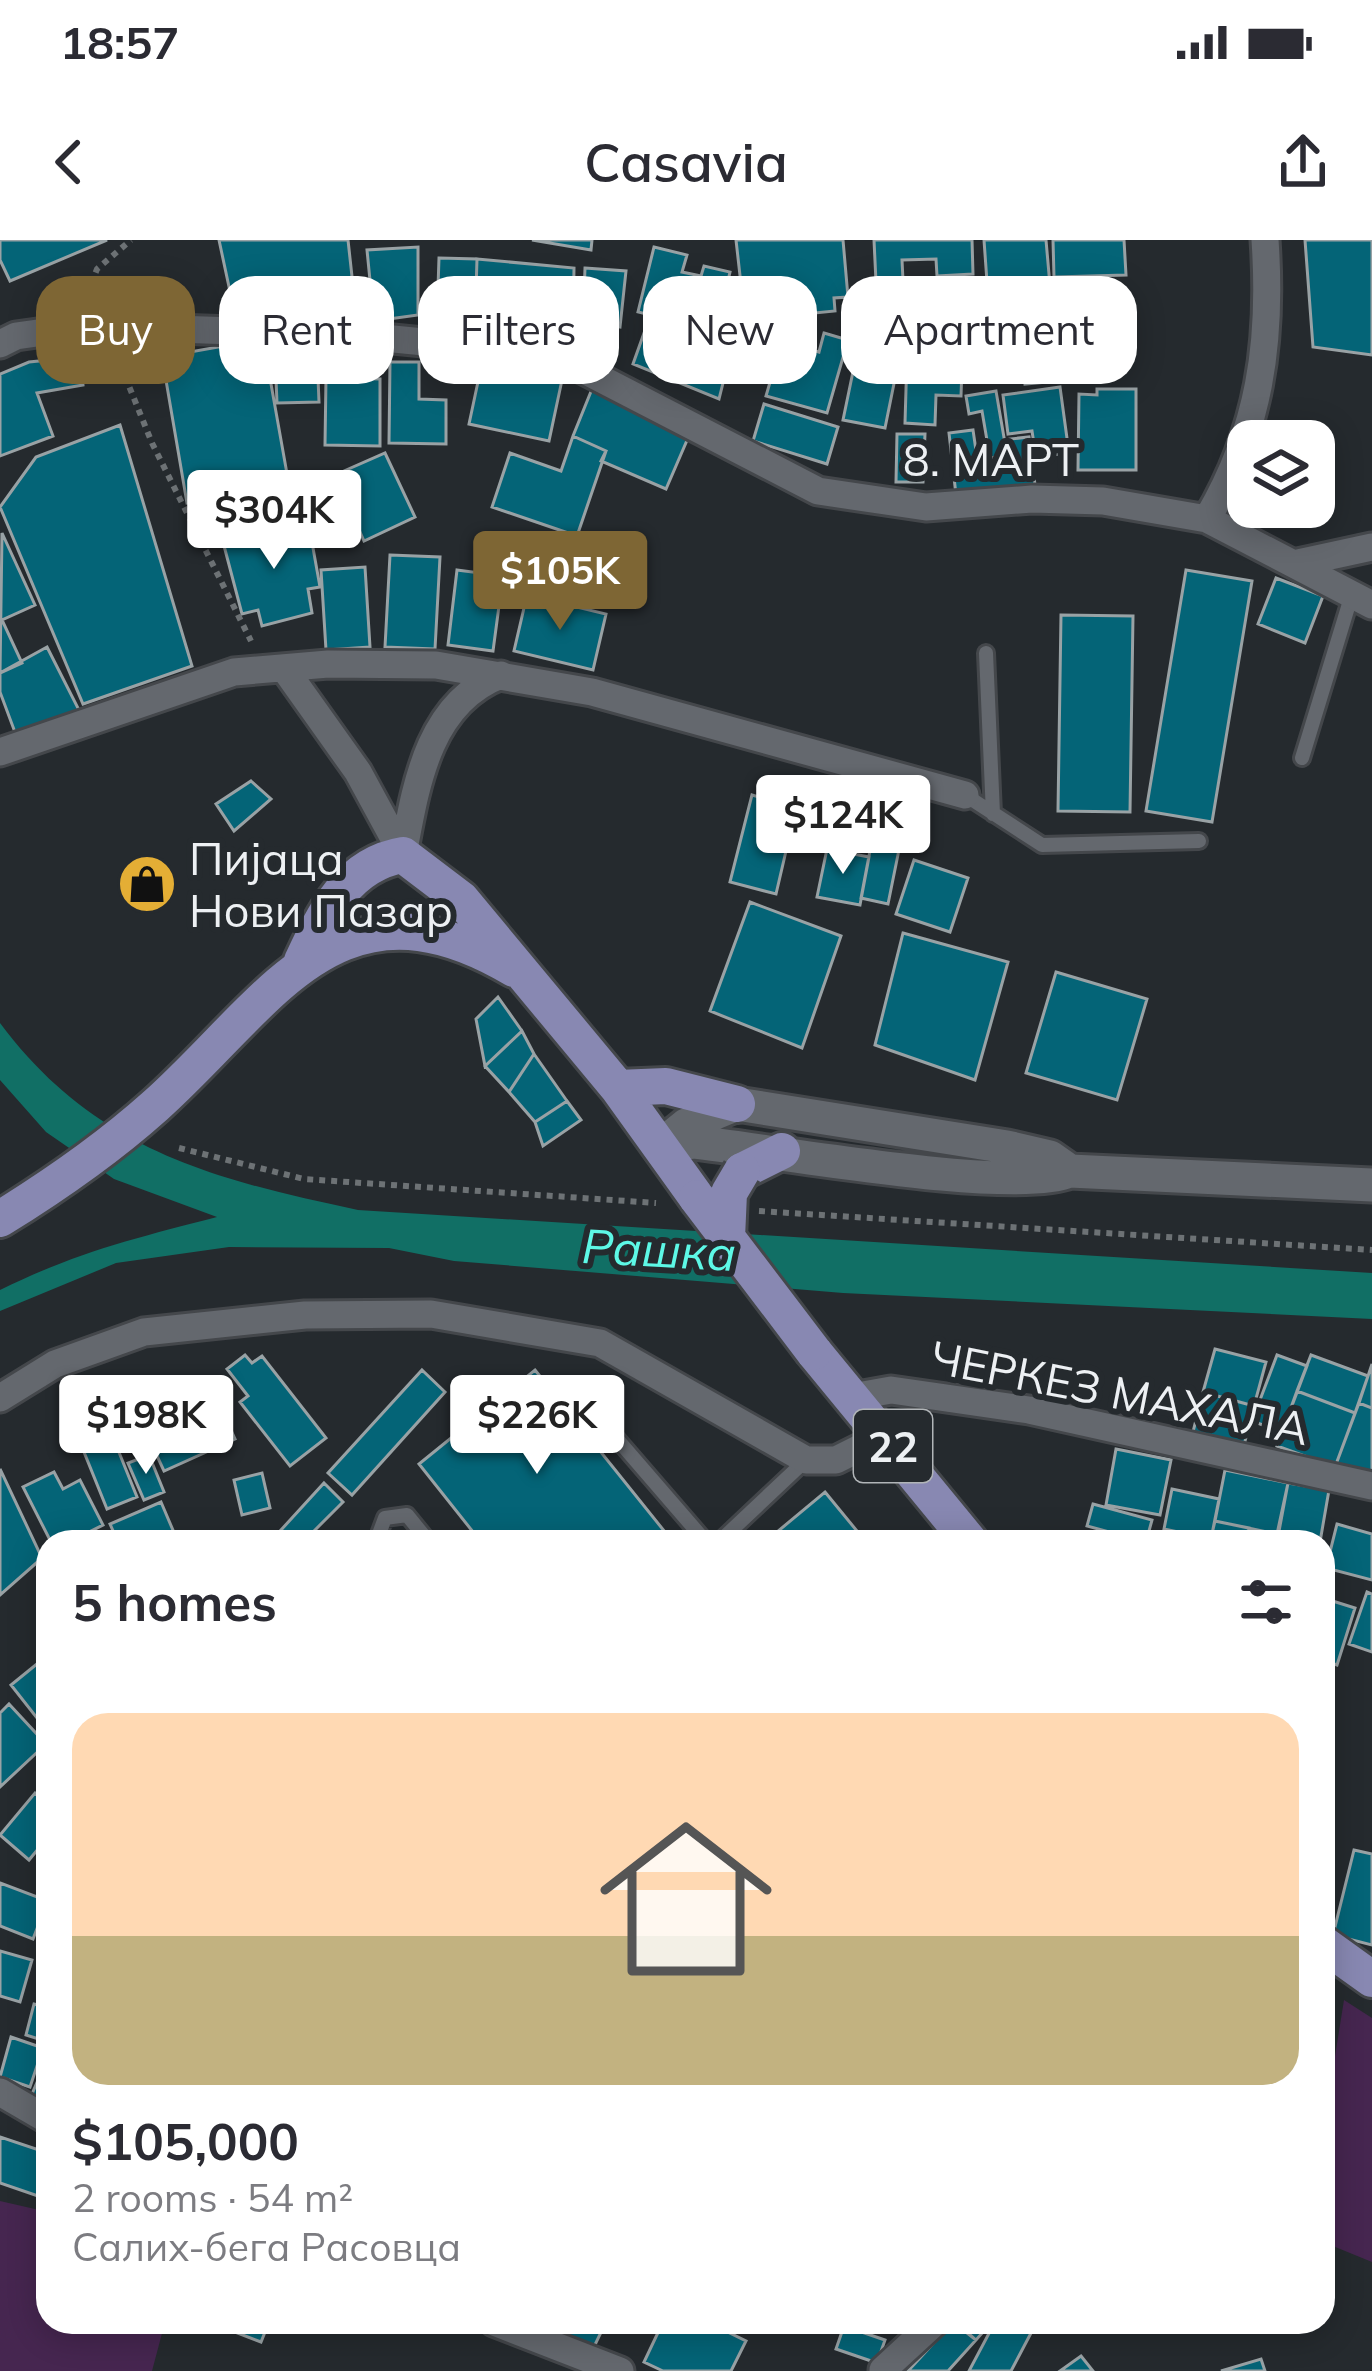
<!DOCTYPE html>
<meta charset="utf-8">
<style>
body{margin:0;font-family:Mulish,sans-serif;background:#f2f2f3;color:#2b2b33;height:100vh;display:flex;flex-direction:column;font-size:45px;white-space:nowrap}
*{box-sizing:border-box;margin:0}
p{font-size:39px;color:#7c7c81}
.icon{flex:none;width:66px;height:66px;fill:none;stroke:currentColor;stroke-width:2;stroke-linecap:round;stroke-linejoin:round}
.map{position:relative;flex:1;overflow:hidden}
.drawer{position:absolute;left:36px;top:1290px;width:1299px;height:804px;display:flex;flex-direction:column;background:#fff;border-radius:36px;box-shadow:0 6px 30px #0003}
.drawer>*{flex:none}
.hud{position:absolute;left:36px;top:36px;width:1302px;height:108px;display:flex;gap:24px}
.fabs{position:absolute;left:1227px;top:180px;display:grid;gap:24px}
.fabs a{display:grid;place-items:center;width:108px;height:108px;border-radius:24px;background:#fff;box-shadow:0 6px 30px #0003;font-size:60px}
.price{position:absolute;translate:-50% -102px;padding:0 27px;border-radius:12px;background:#fff;color:#222;font-size:39px;line-height:78px;filter:drop-shadow(0 3px 6px #0008)}
.price::after{content:'';position:absolute;left:50%;top:72px;width:36px;height:27px;margin-left:-18px;background:inherit;clip-path:polygon(0 0,100% 0,50% 100%)}
.price.current{background:#7e6634;color:#fff}
ul{padding:0;list-style:none}
li{display:grid;align-content:center;gap:24px;height:636px;padding:0 36px}
li+li{border-top:3px solid #e1e1e2}
li span{display:grid;place-items:center;height:372px;border-radius:36px;color:#555}
li>.icon{margin-inline-start:auto}
span .icon{width:216px;height:216px;fill:#fffc;stroke-width:1}
li b{font-size:51px}
h2{display:flex;justify-content:space-between;align-items:center;height:144px;padding:0 36px;font-size:51px}
.tag{padding:0 42px;border-radius:36px;background:#fff;box-shadow:0 6px 30px #0003;font-size:42px;line-height:108px}
.tag.current{background:#7e6634;color:#fff}
.status{display:flex;justify-content:space-between;align-items:center;height:84px;padding:0 60px;background:#fff;direction:ltr}
.status svg{height:33px;fill:currentColor}
header{display:flex;justify-content:space-between;align-items:center;height:156px;padding:0 36px;background:#fff;font-size:54px;font-weight:600}
.map>svg:first-child{display:block}
.green{fill:#462650}
.water{fill:#116f65}
.building{fill:#046477;stroke:#99a2a5;stroke-width:3}
.lines{fill:none;stroke-linecap:round;stroke-linejoin:round}
.service-casing{stroke:#44474b;stroke-width:20}
.minor-casing{stroke:#44474b;stroke-width:33}
.tertiary-casing{stroke:#44474b;stroke-width:39}
.primary-casing{stroke:#44474b;stroke-width:42}
.path{stroke:#6d7275;stroke-width:6;stroke-dasharray:6 6;stroke-linecap:butt}
.service{stroke:#64686e;stroke-width:14}
.minor{stroke:#64686e;stroke-width:27}
.tertiary{stroke:#64686e;stroke-width:33}
.primary{stroke:#8888b2;stroke-width:36}
.primary-bridge-casing{stroke:#44474b;stroke-width:42;stroke-linecap:butt}
.primary-bridge{stroke:#8888b2;stroke-width:36}
.labels{text-anchor:middle;dominant-baseline:central;stroke-width:12;stroke-linejoin:round;paint-order:stroke}
.shield{fill:#252a2e;stroke:#b1b5b8;stroke-width:3}
.shield-label{font-size:42px;font-weight:bold;fill:#edf0f3}
.street-label{font-size:45px;fill:#edf0f3;stroke:#252a2e}
.poi-label{font-size:45px;fill:#edf0f3;stroke:#252a2e;text-anchor:start}
.water-label{font-size:48px;font-style:italic;fill:#5df8e6;stroke:#252a2e}
</style>
<div class="status"><b>18:57</b><svg viewBox="0 0 49 12"><path d="M0 12V9h3v3zM5 12V6h3v6zM10 12V3h3v9zM15 12V0h3v12zM26 1h20v11H26zM47 4h2v5h-2z"/></svg></div>
<header><svg class="icon" aria-label="back" viewBox="0 0 24 24"><path d="M15 5l-7 7 7 7"/></svg>Casavia<svg class="icon" aria-label="share" viewBox="0 0 24 24"><path d="M12 15V3M7 8l5-5 5 5M5 13v7h14v-7"/></svg></header>
<div class="map">
<svg width="1372" height="2131" viewBox="0 0 1372 2131">
<rect width="100%" height="100%" fill="#252a2e"/>
<path class="green" d="M1344 1760 1372 1778V2022L1323 2002V1891Z
M0 1961 48 1972V2082H165L152 2131H0Z"/>
<path class="water" d="M0 783C94 909 211 939 358 970L1372 1033V1079L843 1053 454 1021 389 1008 229 1007 116 1023 0 1071V1050C77 1012 136 998 217 977L114 939 46 892 0 840Z"/>
<path class="building" d="M0 0H107L10 41 0 20Z
M219 0H348L355 64 235 75Z
M532 0H592L591 10Z
M736 0H843L848 57 834 58 835 71 745 80Z
M874 0H972L973 34 937 36 936 19 902 20 903 40 876 42Z
M984 0H1046L1053 80 990 84Z
M1053 0H1124L1126 35 1054 37Z
M1305 0H1372V115L1313 107Z
M418 7V75L374 81 367 10Z
M654 7 687 15 682 32 701 36 704 26 730 32 716 91 638 72Z
M439 18 477 19 475 82 437 77Z
M477 19 574 28 573 88 475 82Z
M585 28 626 31 620 87 583 81Z
M881 48 889 74 865 81 857 55Z
M649 79 731 111 719 159 633 124Z
M908 82 942 83 941 126 962 127 961 156 936 155 935 185 905 183Z
M871 88 904 94 885 188 843 180 861 93 870 95Z
M1077 89 1080 139 1025 144 1021 93Z
M824 93 848 100 827 173 766 156 782 101 819 112Z
M263 99 289 245 187 263 162 117Z
M317 114 319 162 277 163 275 116Z
M80 117 83 145 37 153 53 196 0 216V134L29 122Z
M390 122H419V159L446 160V204L389 203Z
M482 123 562 140 549 201 469 184Z
M326 138 380 139V206L325 205Z
M1060 147 1069 213 1036 217 1032 191 1008 194 1003 155Z
M592 149 691 191 666 249 601 221 606 211 573 196Z
M1097 149H1136V230H1078L1079 154 1097 155Z
M996 151 1007 215 990 218 982 171 969 174 966 156Z
M764 164 838 187 827 224 753 201Z
M120 185 192 426 83 464 0 267 36 217Z
M973 190 978 224 1012 220 1010 199 1029 197 1035 245 956 255 949 193Z
M897 194H925L923 242H896Z
M573 196 606 211 577 296 492 267 510 213 561 231Z
M385 213 415 277 364 301 335 235Z
M308 280 320 347 308 349 312 373 262 386 258 370 242 374 223 302Z
M2 293 35 365 2 380 22 423 0 433Z
M390 315 440 317 435 409 385 407Z
M365 327 370 407 326 410 321 330Z
M457 330 503 336 493 411 448 405Z
M1186 330 1252 341 1212 582 1146 571Z
M1276 338 1323 356 1305 403 1258 384Z
M527 355 606 374 593 430 514 411Z
M1061 375 1133 376 1130 572 1058 571Z
M47 407 81 474 16 495 0 452V433Z
M251 541 271 559 234 591 216 564Z
M752 555 796 568 776 654 730 642Z
M876 579 904 585 888 664 861 658Z
M827 609 869 617 860 665 817 657Z
M914 620 968 638 950 692 896 674Z
M750 662 841 696 802 808 710 771Z
M903 693 1008 722 975 840 875 805Z
M1056 732 1147 759 1117 860 1026 833Z
M498 757 522 791 485 826 476 779Z
M522 791 534 814 509 852 485 826Z
M534 814 567 861 535 882 509 852Z
M567 861 581 880 543 906 535 882Z
M1215 1109 1266 1122 1254 1166 1203 1152Z
M245 1115 252 1123 262 1116 326 1198 290 1226 240 1162 248 1156 227 1129Z
M1277 1115 1307 1126 1282 1192 1252 1181Z
M1311 1115 1368 1136 1355 1173 1297 1151Z
M1372 1124V1168L1359 1163Z
M422 1130 445 1152 352 1255 328 1233Z
M535 1130 673 1302H481L419 1224Z
M187 1148 193 1161 214 1152 235 1199 164 1231 152 1205 137 1211 124 1185 133 1181 126 1165 142 1158 146 1166Z
M1297 1151 1355 1173 1335 1227 1277 1206Z
M1203 1152 1254 1166 1244 1205 1193 1192Z
M1359 1163 1372 1168V1236L1335 1227Z
M112 1195 137 1257 107 1269 82 1207Z
M1116 1209 1171 1220 1160 1275 1106 1265Z
M149 1215 164 1252 144 1260 128 1223Z
M0 1229 42 1318 0 1355Z
M1225 1230 1288 1243 1277 1294 1215 1281Z
M54 1232 63 1249 80 1240 103 1285 69 1302H51L23 1247Z
M262 1233 270 1268 242 1275 234 1240Z
M324 1243 343 1262 303 1302H270Z
M1288 1243 1329 1250 1320 1302H1277Z
M1172 1249 1219 1259 1211 1299 1164 1289Z
M825 1252 866 1302H765Z
M161 1262 178 1302H118L110 1284Z
M1093 1264 1152 1280 1146 1302 1087 1286Z
M1215 1281 1249 1288 1246 1302H1210Z
M1337 1284 1372 1294V1340L1326 1328Z
M1367 1352 1372 1354V1412L1349 1404Z
M1323 1358 1355 1368 1337 1425 1323 1420Z
M48 1415V1492L11 1445Z
M9 1464 46 1504 0 1547V1473Z
M35 1553 48 1564V1597L29 1620 0 1595Z
M1354 1610 1372 1614V1705L1333 1695Z
M0 1643 48 1661V1689L38 1686 33 1699 0 1686Z
M0 1711 32 1720 20 1762 0 1756Z
M34 1764 48 1768V1802L26 1795Z
M11 1797 43 1808 30 1847 0 1837Z
M48 1817V1860L32 1854Z
M0 1897 48 1913 38 1956 0 1943Z
M209 2082H269L261 2102Z
M531 2082H606L591 2113Z
M663 2082H707L746 2101 731 2131H663L644 2122Z
M953 2082 976 2100 948 2131H908Z
M956 2082H992L976 2100Z
M995 2082H1011L1031 2093 1011 2131H969Z
M844 2086 885 2100 877 2123 836 2109Z
M1081 2116 1093 2131H1060Z
M1261 2119 1265 2131H1221Z"/>
<g class="lines">
<g class="service-casing">
<path id="service" d="M986 413 993 574
M1302 518 1352 354
M965 555 1042 605 1199 601
M592 1170 706 1302
M376 1302 385 1278 407 1275 429 1302
M719 1302 806 1220"/>
</g>
<g class="minor-casing">
<path id="minor" d="M0 104 16 96 87 86 353 95 555 115 818 251 926 267 1032 259 1103 261 1207 279 1372 365
M1207 279C1260 190 1272 102 1265 0
M1298 323 1372 307
M284 428 358 532 403 615
M0 512 234 432 328 424 436 425 592 452 965 555
M403 615C416 545 428 463 501 435
M852 1157 891 1150 1029 1170 1372 1246
M0 1158 55 1124 144 1092 305 1075 431 1074 600 1103 806 1220H836L884 1196
M0 1852 48 1880
M494 2082 620 2131
M883 2130 935 2082"/>
</g>
<g class="tertiary-casing">
<path id="tertiary" d="M665 902 686 885 737 864 1007 907 1050 917 1070 931
M660 906 694 902C769 910 1015 955 1070 931L1372 945"/>
</g>
<g class="primary-casing">
<path id="primary" d="M302 721C324 674 347 624 403 615L461 659 618 848 697 958
M618 848 666 846 737 864
M742 931 782 911
M0 979C55 945 107 909 155 866 272 761 338 625 514 729
M814 1112 970 1302
M1323 1704 1372 1739"/>
</g>
<path class="path" d="M87 55 97 29 131 0
M116 114 152 203 251 401
M179 908 304 939 656 963
M759 971 1372 1010"/>
<use href="#service" class="service"/>
<use href="#minor" class="minor"/>
<use href="#tertiary" class="tertiary"/>
<use href="#primary" class="primary"/>
<g class="primary-bridge-casing">
<path id="primary-bridge" d="M697 958 814 1112
M727 998 729 953 742 931"/>
</g>
<use href="#primary-bridge" class="primary-bridge"/>
</g>
<defs>
<g id="shop-disc" transform="scale(3)"><circle r="9.5" fill="#e4ae35" stroke="#252a2e"/><path d="M-5-2.5h2.3a2.7 3.5 0 0 1 5.4 0H5L5.5 6h-11ZM-1.5-2.5h3a1.5 2.3 0 0 0-3 0Z" fill="#111"/></g>
</defs>
<g fill-rule="evenodd">
<use href="#shop-disc" x="147" y="644"/>
</g>
<g class="labels">
<rect class="shield" x="854" y="1170" width="78" height="72" rx="9"/>
<g class="shield-label">
<text x="893" y="1206">22</text>
</g>
<g class="street-label">
<text x="991" y="219">8. МАРТ</text>
<text transform="translate(1120 1152) rotate(11)">ЧЕРКЕЗ МАХАЛА</text>
</g>
<g class="poi-label">
<text x="189" y="618">Пијаца<tspan x="189" dy="52">Нови Пазар</tspan></text>
</g>
<g class="water-label">
<text transform="translate(659 1009) rotate(3)">Рашка</text>
</g>
</g>
</svg>
<div class="fabs">
<a><svg class="icon" aria-label="layers" viewBox="0 0 24 24"><path d="M12 4l9 5-9 5-9-5zM3 14l9 5 9-5"/></svg></a>
</div>
<b class="price" style="left:274px;top:332px">$304K</b>
<b class="price current" style="left:560px;top:393px">$105K</b>
<b class="price" style="left:843px;top:637px">$124K</b>
<b class="price" style="left:146px;top:1237px">$198K</b>
<b class="price" style="left:537px;top:1237px">$226K</b>
<div class="hud">
<a class="tag current">Buy</a>
<a class="tag">Rent</a>
<a class="tag">Filters</a>
<a class="tag">New</a>
<a class="tag">Apartment</a>
</div>
<section class="drawer">
<h2>5 homes<svg class="icon" aria-label="filters" viewBox="0 0 24 24"><path d="M4 7h16M4 17h16"/><circle cx="9" cy="7" r="2"/><circle cx="15" cy="17" r="2"/></svg></h2>
<ul>
<li><span style="background:linear-gradient(#ffd9b3 60%,#c2b280 0)"><svg class="icon" aria-label="home" viewBox="0 0 24 24"><path d="M3 11l9-7 9 7M6 9v11h12V9"/></svg></span><div><b>$105,000</b><p>2 rooms · 54 m²</p><p>Салих-бега Расовца</p></div></li>
</ul>
</section>
</div>
